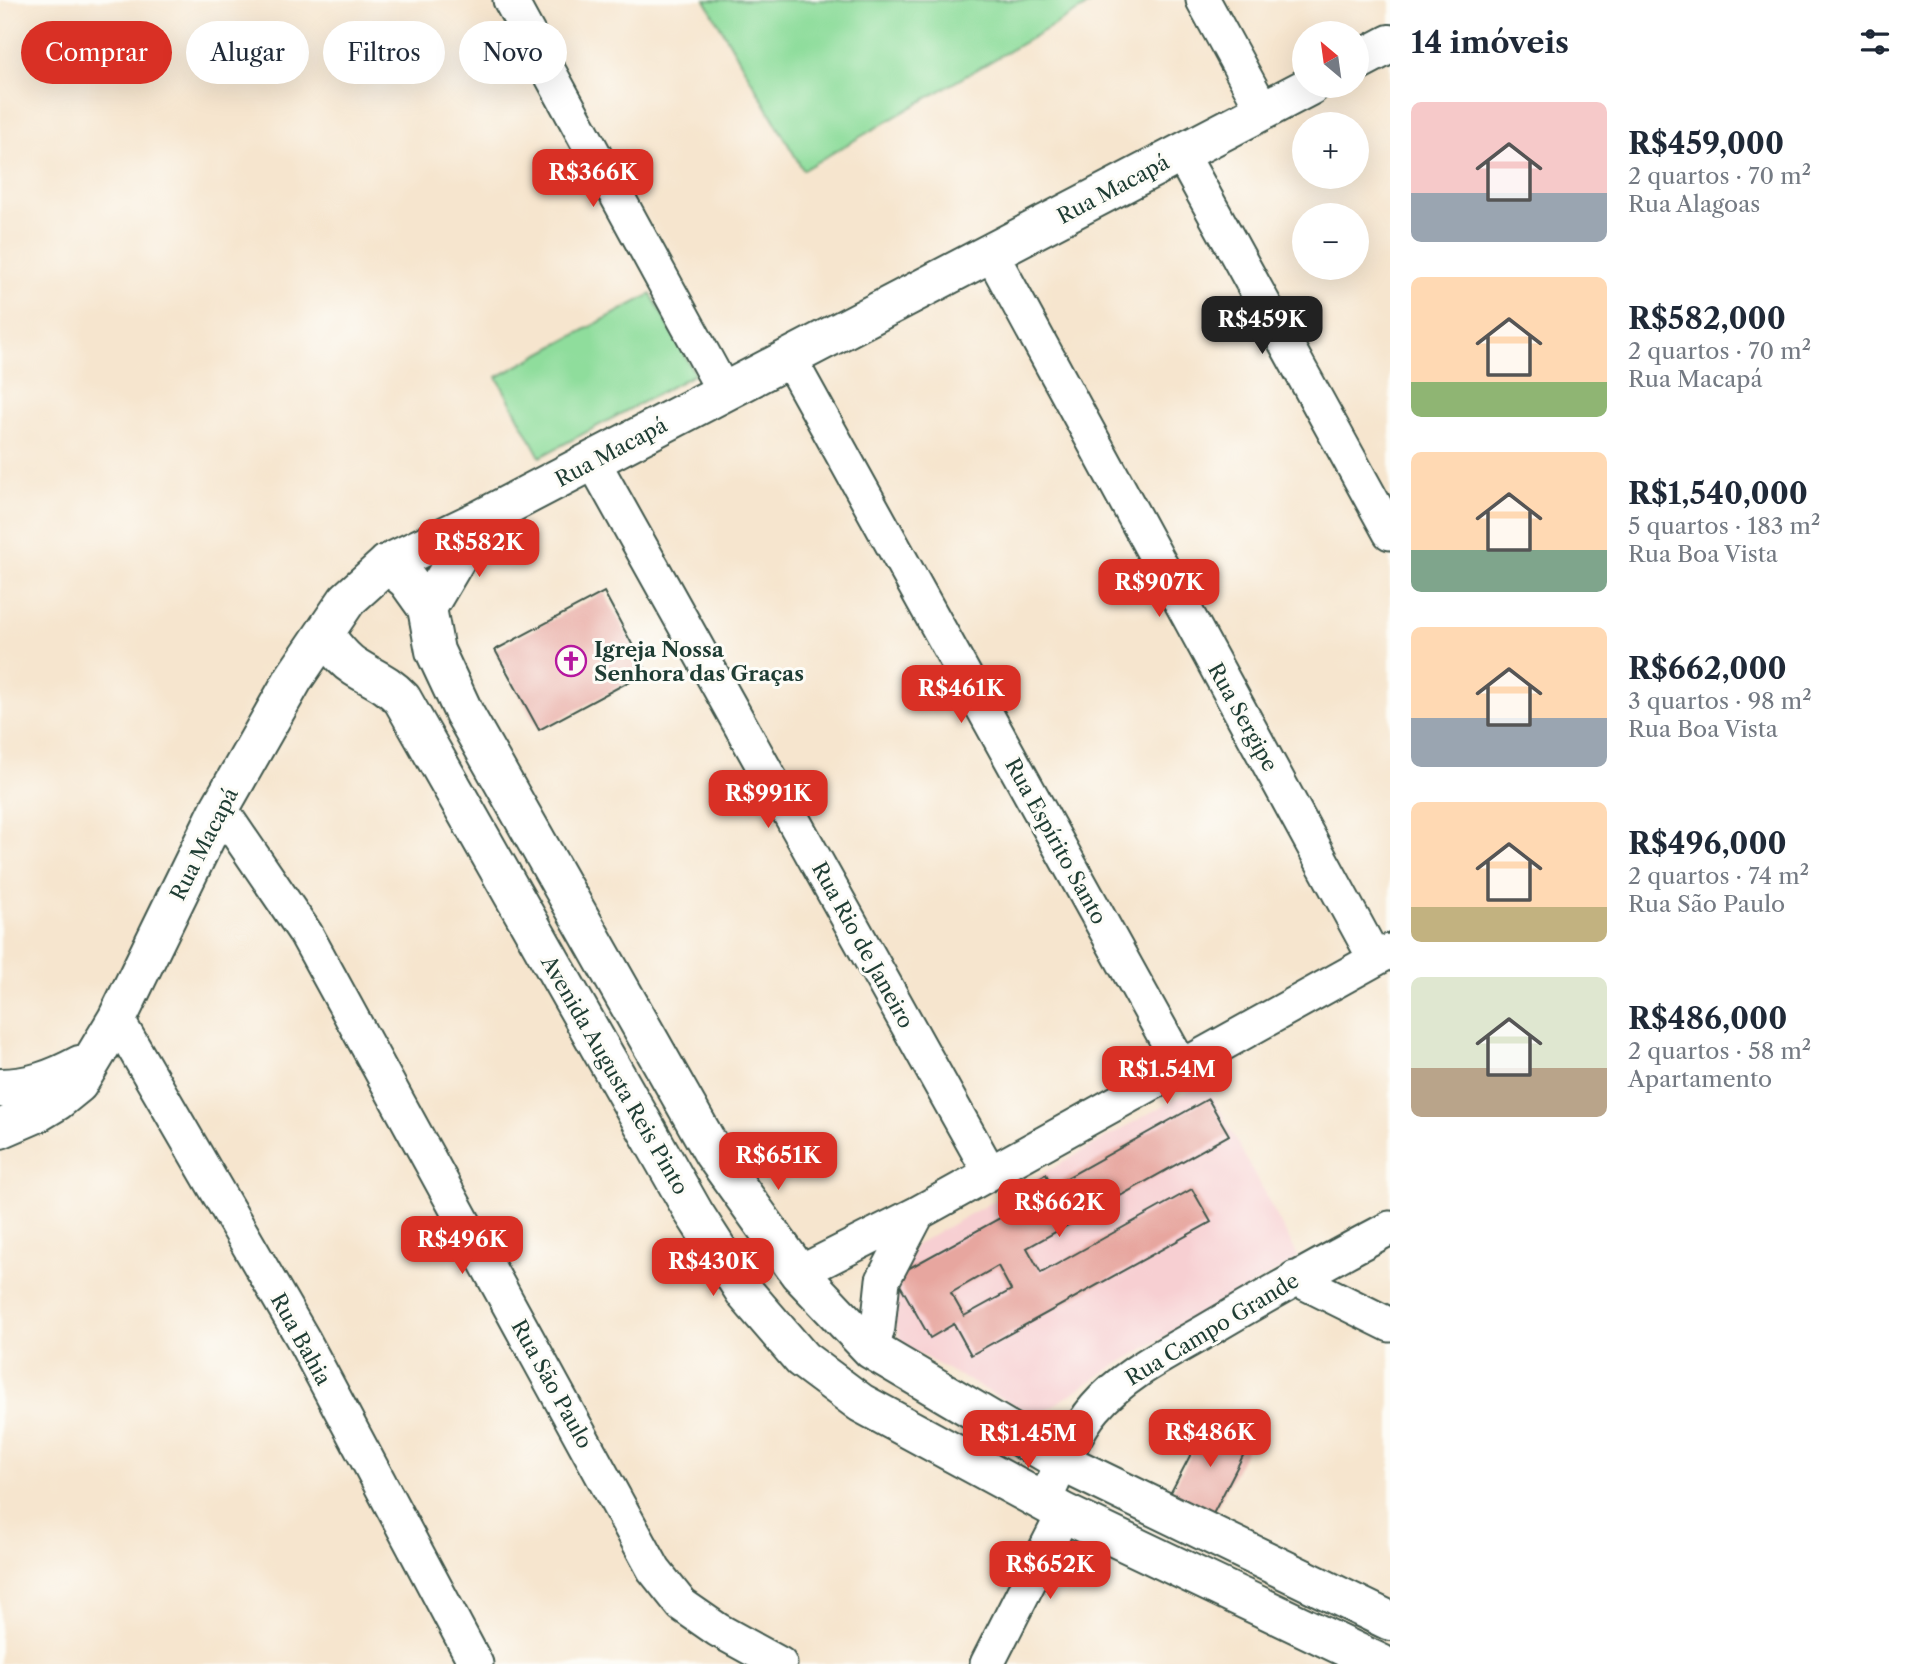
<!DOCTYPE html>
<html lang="pt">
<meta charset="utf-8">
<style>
body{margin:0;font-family:"Libre Caslon Text",serif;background:#f6f6f7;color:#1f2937;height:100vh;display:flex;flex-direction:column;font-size:26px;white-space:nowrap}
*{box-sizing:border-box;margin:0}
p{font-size:23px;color:#747a83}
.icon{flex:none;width:38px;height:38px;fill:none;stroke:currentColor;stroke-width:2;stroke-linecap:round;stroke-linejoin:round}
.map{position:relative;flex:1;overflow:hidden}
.side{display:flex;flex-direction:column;background:#fff;width:525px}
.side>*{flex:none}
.banner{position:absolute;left:21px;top:21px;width:665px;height:63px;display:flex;gap:14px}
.needle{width:46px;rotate:331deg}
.buttons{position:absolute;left:1292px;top:21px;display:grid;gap:14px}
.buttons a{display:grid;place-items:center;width:77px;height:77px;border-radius:50%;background:#fff;box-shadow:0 7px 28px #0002;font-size:35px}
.price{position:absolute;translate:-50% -60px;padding:0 16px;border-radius:14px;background:#d93025;color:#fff;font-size:23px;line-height:46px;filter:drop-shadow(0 2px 4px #0008)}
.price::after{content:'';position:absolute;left:50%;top:42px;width:21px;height:16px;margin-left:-10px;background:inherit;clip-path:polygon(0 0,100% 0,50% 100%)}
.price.current{background:#222;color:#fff}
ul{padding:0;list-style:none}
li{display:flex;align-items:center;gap:21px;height:175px;padding:0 21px}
li span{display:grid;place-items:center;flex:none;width:196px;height:140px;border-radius:10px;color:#555}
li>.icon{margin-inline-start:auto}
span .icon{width:84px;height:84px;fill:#fffc;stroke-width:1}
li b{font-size:30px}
h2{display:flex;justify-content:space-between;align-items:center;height:84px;padding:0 21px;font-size:30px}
.chip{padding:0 24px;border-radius:32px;background:#fff;box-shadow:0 7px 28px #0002;font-size:24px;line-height:63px}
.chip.current{background:#d93025;color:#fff}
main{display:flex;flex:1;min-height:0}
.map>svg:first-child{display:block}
.built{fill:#f7cfd2}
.green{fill:#8fdd9c;stroke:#578d68;stroke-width:2}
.building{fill:#e7a69f;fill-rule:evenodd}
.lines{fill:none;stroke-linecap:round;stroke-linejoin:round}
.minor-casing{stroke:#3f564b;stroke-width:37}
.tertiary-casing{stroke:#3f564b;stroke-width:42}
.secondary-casing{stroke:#3f564b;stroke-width:42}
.minor{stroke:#fff;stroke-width:33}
.tertiary{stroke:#fff;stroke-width:38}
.secondary{stroke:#fff;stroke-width:38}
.labels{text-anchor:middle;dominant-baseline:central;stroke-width:6;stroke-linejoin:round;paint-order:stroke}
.street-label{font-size:21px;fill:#1f3d34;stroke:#fdfcf7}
.poi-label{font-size:21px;font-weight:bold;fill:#1f3d34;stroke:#fdfcf7;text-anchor:start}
</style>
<main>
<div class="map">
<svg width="1390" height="1664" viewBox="0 0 1390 1664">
<rect width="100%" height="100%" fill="#fdfcf7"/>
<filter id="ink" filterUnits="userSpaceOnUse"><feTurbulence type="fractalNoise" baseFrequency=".0143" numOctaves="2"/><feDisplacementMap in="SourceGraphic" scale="14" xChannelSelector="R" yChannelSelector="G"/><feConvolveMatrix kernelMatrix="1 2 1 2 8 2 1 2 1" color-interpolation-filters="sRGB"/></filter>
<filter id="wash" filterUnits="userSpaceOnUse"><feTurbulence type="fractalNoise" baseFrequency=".00686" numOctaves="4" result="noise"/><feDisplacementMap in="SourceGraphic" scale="28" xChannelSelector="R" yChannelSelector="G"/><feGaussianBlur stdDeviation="1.57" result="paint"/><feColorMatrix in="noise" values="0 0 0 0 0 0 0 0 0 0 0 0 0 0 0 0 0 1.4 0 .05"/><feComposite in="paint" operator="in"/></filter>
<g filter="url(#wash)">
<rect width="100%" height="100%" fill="#f6e5ce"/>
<path class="built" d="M1205 1082 1299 1258 1103 1373 1036 1417 902 1345 893 1320 895 1276 915 1245Z"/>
<path class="green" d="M705 0H1097L803 170Z
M651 294 695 374 540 457 497 377Z"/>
<g id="blocks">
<path class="building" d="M604 592 647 672 539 730 495 650Z
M1208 1099 1229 1135 1027 1248 1041 1273 1192 1189 1211 1222 971 1355 954 1324 930 1338 895 1276 1027 1203 1019 1189 1046 1174 1052 1186ZM998 1266 1011 1290 964 1316 951 1293Z
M1207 1423 1249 1444 1212 1516 1170 1494Z"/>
</g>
</g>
<g filter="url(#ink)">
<use href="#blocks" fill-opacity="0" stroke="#3f564b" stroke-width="2"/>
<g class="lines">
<g class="minor-casing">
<path id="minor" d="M510 0 724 392
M1203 0 1263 110
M1181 153 1390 533
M991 253 1375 959
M789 358 1181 1066
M593 461 990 1173
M220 808 306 934 654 1570 682 1605 718 1630 780 1664
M117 1019 303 1339 476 1664
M799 1273 918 1213 1390 951
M1295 1278 1390 1325
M872 1350 878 1327 883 1280 918 1213
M1044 1502C1057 1474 1075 1431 1095 1408 1124 1374 1166 1354 1204 1332 1265 1296 1327 1261 1390 1228
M987 1664 1064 1513"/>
</g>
<g class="tertiary-casing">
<path id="tertiary" d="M387 564 407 580 427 608 435 651 464 713 713 1153 799 1273 872 1350 1062 1462 1390 1621
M324 635C334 646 342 659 355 667 374 679 386 682 402 699L694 1213 746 1294 802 1359 861 1403 1064 1513 1381 1664"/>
</g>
<g class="secondary-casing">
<path id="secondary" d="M1356 62 1390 44
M427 608 479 520
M0 1088C30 1088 54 1079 80 1065
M0 1129 37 1113 57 1101 78 1084 117 1019 220 808 294 678 347 600 387 564 479 520 1310 86"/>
</g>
<use href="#minor" class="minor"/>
<use href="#tertiary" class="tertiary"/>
<use href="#secondary" class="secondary"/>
</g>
</g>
<defs>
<g id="church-ring" transform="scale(1.575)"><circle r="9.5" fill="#fdfcf7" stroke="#b5179e" stroke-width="1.5"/><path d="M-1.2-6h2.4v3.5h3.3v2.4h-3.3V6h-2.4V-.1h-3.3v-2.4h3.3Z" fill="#b5179e"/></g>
</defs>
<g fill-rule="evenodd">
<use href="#church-ring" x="571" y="661"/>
</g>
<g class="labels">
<g class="street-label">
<text transform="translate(1113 189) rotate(-28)">Rua Macapá</text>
<text transform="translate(611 452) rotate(-28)">Rua Macapá</text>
<text transform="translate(1243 717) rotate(61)">Rua Sergipe</text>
<text transform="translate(1056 841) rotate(61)">Rua Espírito Santo</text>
<text transform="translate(204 844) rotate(-63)">Rua Macapá</text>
<text transform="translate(863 945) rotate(61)">Rua Rio de Janeiro</text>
<text transform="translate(615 1075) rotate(60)">Avenida Augusta Reis Pinto</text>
<text transform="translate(1212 1329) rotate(-31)">Rua Campo Grande</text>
<text transform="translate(301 1339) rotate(61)">Rua Bahia</text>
<text transform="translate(552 1384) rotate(61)">Rua São Paulo</text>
</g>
<g class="poi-label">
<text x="594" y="649">Igreja Nossa<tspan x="594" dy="24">Senhora das Graças</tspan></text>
</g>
</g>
</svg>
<div class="buttons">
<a><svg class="needle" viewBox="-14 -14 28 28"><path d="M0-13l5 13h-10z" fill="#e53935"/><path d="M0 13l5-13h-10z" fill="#747a83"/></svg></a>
<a>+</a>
<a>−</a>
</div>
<b class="price" style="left:593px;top:209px">R$366K</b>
<b class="price current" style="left:1262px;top:356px">R$459K</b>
<b class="price" style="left:479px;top:579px">R$582K</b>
<b class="price" style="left:1159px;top:619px">R$907K</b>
<b class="price" style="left:961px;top:725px">R$461K</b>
<b class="price" style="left:768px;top:830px">R$991K</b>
<b class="price" style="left:1167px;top:1106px">R$1.54M</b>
<b class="price" style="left:778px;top:1192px">R$651K</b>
<b class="price" style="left:1059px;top:1239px">R$662K</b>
<b class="price" style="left:462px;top:1276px">R$496K</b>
<b class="price" style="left:713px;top:1298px">R$430K</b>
<b class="price" style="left:1210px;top:1469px">R$486K</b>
<b class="price" style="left:1028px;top:1470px">R$1.45M</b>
<b class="price" style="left:1050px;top:1601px">R$652K</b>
<div class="banner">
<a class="chip current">Comprar</a>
<a class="chip">Alugar</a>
<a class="chip">Filtros</a>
<a class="chip">Novo</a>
</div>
</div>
<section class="side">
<h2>14 imóveis<svg class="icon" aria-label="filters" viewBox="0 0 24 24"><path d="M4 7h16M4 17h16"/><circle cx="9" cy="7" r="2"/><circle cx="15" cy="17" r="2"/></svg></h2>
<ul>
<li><span style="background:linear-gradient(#f6c9c9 65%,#9aa5b1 0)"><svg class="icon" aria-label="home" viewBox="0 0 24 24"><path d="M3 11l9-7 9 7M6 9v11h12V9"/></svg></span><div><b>R$459,000</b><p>2 quartos · 70 m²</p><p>Rua Alagoas</p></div></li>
<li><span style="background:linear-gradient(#ffd9b3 75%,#8fb573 0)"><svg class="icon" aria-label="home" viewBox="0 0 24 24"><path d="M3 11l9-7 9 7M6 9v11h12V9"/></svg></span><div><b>R$582,000</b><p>2 quartos · 70 m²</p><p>Rua Macapá</p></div></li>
<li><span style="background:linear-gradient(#ffd9b3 70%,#7fa58c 0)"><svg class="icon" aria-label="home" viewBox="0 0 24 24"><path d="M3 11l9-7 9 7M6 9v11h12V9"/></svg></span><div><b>R$1,540,000</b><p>5 quartos · 183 m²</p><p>Rua Boa Vista</p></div></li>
<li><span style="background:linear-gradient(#ffd9b3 65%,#9aa5b1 0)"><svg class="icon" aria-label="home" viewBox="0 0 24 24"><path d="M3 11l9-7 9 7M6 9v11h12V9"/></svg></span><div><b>R$662,000</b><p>3 quartos · 98 m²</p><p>Rua Boa Vista</p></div></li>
<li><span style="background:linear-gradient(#ffd9b3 75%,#c2b280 0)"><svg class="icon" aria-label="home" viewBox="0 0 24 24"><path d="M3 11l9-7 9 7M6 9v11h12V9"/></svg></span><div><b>R$496,000</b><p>2 quartos · 74 m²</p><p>Rua São Paulo</p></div></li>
<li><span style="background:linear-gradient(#dfe7d0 65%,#b9a48a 0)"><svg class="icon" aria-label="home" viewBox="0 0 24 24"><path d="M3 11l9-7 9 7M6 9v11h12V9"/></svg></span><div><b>R$486,000</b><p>2 quartos · 58 m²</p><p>Apartamento</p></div></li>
</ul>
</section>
</main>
